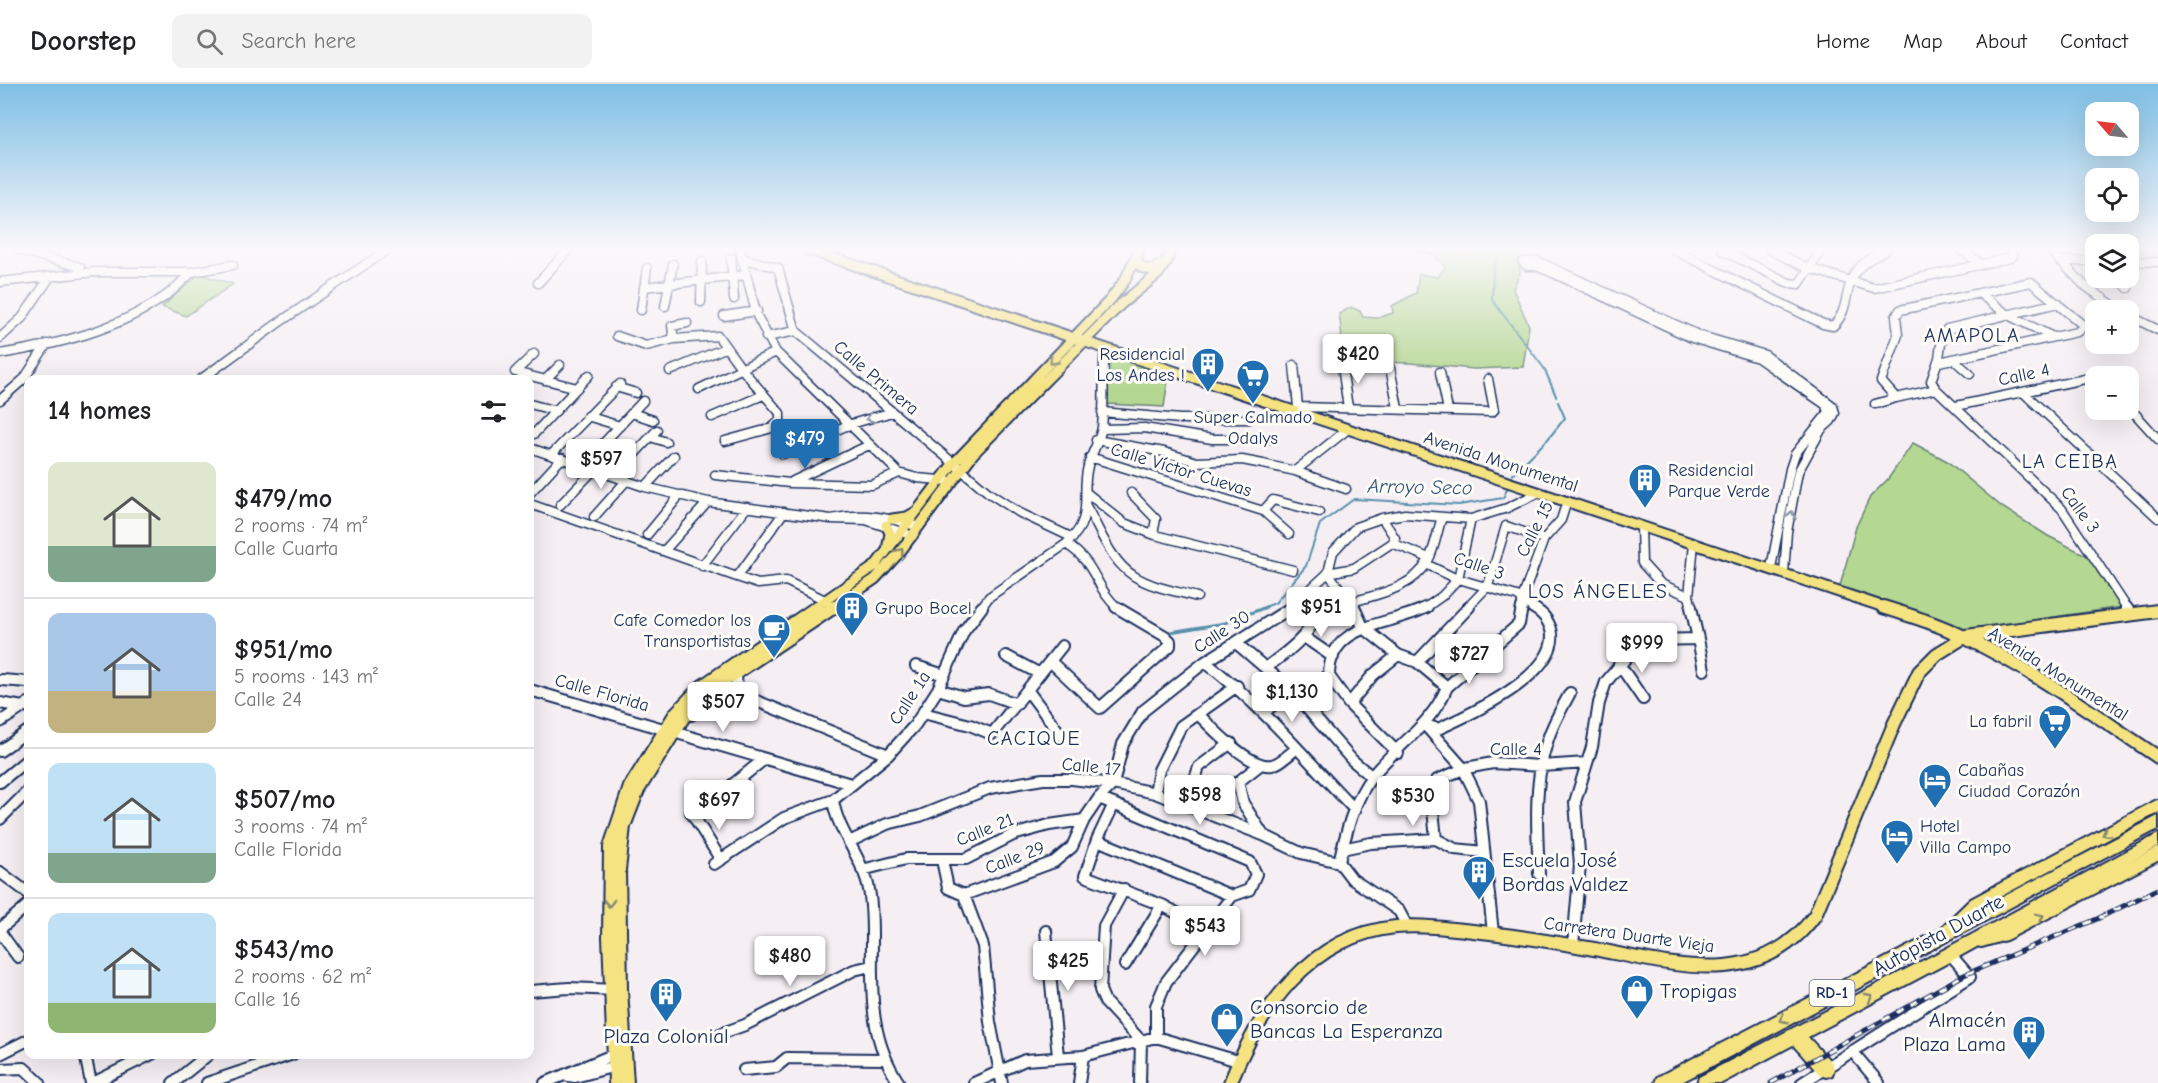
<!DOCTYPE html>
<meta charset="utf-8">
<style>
body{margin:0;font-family:"Comic Neue",sans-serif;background:#f2f2f2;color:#202124;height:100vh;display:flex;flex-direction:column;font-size:22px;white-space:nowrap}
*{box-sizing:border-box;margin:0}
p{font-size:20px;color:#757577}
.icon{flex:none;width:33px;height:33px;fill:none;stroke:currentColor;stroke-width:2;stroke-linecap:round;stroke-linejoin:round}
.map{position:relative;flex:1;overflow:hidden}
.side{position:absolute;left:24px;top:291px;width:510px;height:684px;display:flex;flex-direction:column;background:#fff;border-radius:12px;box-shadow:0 6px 24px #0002}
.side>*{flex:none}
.needle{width:39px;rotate:298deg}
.controls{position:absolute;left:2085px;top:18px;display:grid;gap:12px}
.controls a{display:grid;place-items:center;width:54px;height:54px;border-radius:12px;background:#fff;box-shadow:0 6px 24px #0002;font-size:30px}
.price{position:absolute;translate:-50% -51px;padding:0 14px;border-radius:6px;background:#fff;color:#222;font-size:20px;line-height:39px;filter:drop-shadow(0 2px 3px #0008)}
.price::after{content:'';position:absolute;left:50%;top:36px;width:18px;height:14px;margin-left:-9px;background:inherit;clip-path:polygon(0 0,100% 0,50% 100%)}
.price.on{background:#1f6fb2;color:#fff}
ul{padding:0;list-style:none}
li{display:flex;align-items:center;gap:18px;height:150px;padding:0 24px}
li+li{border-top:2px solid #e0e0e0}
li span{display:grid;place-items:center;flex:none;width:168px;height:120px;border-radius:12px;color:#555}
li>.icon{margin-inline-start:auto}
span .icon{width:72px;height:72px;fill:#fffc;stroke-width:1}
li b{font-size:26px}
h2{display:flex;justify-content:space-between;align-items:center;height:72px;padding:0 24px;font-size:26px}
header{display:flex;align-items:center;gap:36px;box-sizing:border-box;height:84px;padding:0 30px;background:#fff;border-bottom:2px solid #e0e0e0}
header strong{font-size:28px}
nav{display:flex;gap:33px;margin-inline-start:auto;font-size:21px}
.search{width:420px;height:54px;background:#f2f2f2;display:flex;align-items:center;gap:15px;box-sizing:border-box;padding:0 21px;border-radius:12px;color:#757577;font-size:22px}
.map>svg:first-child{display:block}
.green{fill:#b4d791;stroke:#688378;stroke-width:1.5}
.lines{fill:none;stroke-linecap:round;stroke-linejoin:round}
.stream-far1{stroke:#5990ac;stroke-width:2}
.stream{stroke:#5990ac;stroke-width:3}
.minor-far1-casing{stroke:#1b2f5e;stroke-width:11}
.minor-casing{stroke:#1b2f5e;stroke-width:14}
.major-far1-casing{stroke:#1b2f5e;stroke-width:13}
.major-casing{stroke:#1b2f5e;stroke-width:16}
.highway-casing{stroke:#1b2f5e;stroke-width:4}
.minor-far1{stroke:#fdfcf7;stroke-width:8}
.minor{stroke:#fdfcf7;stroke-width:10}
.major-far1{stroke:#f5e382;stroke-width:9}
.major{stroke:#f5e382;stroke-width:12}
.highway{fill:#f5e382;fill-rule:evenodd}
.rail-casing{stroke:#1b2f5e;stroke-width:5}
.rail{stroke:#fdfcf7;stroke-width:3;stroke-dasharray:8;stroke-linecap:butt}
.oneway{stroke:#888970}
.oneway2{stroke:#8c96aa}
.labels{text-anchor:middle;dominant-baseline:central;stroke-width:6;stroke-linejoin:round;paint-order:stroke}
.shield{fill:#fdfcf7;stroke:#5f6c8c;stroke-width:1.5}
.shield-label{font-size:16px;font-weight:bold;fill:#1b2f5e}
.poi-label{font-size:18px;fill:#1b2f5e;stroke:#fdfcf7;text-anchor:start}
.street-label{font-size:18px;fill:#1b2f5e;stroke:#fdfcf7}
.neighbourhood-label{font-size:20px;letter-spacing:1.5px;fill:#1b2f5e;stroke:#fdfcf7}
.water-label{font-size:20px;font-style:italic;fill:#35577e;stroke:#fdfcf7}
.near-poi-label{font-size:21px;fill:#1b2f5e;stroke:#fdfcf7;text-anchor:start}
.near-street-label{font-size:21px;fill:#1b2f5e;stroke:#fdfcf7}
</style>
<header>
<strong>Doorstep</strong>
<div class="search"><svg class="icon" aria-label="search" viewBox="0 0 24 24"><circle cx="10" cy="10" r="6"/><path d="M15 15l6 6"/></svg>Search here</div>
<nav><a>Home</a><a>Map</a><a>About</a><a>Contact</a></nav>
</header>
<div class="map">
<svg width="2158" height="999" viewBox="0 0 2158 999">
<rect width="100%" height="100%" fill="#f5eff4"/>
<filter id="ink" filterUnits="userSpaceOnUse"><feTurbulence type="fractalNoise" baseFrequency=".0167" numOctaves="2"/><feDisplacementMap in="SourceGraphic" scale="12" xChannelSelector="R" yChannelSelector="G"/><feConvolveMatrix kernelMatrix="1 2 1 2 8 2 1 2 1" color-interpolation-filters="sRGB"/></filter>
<g filter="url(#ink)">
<path class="green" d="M1412 166H1459L1463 170 1478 166H1518L1520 189 1513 205 1529 242 1523 283 1474 285 1410 279 1334 276C1344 261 1342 247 1339 230L1351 223 1360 227 1363 233 1377 234 1393 229 1392 222 1416 209 1419 190 1438 193 1445 183 1434 171Z
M199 190 233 200 186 232 162 223Z
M1110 271 1169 289 1164 323 1106 320V289Z
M1913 359 1947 377 2002 423 2048 452 2088 472 2121 523 1967 546 1840 502 1856 443 1870 413 1888 395Z"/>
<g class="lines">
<path class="stream-far1" d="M1501 166 1493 186 1492 216 1544 284 1556 312
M1511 395 1513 390 1548 355 1565 334 1558 318
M1262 524 1275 519 1306 482 1320 440 1354 415 1459 421 1503 414 1509 401"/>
<path class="stream" d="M1170 548 1225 539 1266 523"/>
<g class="minor-far1-casing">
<path id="minor-far1" d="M19 166 80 183 79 189
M740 166 757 232 776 268 899 389 917 394 951 397
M1674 166 1823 240 1833 242C1849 228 1844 206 1855 189 1862 178 1875 172 1886 166
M1722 166 1789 199 1799 200 1819 170 1818 166
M1770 166 1808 184 1874 204 2010 174 2013 172 2010 166
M1961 166 1981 180
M2050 166 2084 201 2120 226
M731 174 734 215
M742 174 778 184 796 247 989 409 1020 429 1073 454
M2059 177H2096
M2128 177 2158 178
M2119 194 2128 204
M0 198 95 188H192L233 181
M538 199 568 166
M644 203 746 191
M1979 209 2008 231 2053 253
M701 218 702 177
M2058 219 1947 245 1942 253 1939 274 1931 297 1936 305 2062 425 2127 524
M665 222 673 180
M641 226 647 184
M2128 231 2158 246
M724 232 757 227
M617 252 646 262 674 255 718 252 741 284 780 329V336L772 344 725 357
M766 253 796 247
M0 254 22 234 50 193
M674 255 672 242 687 239
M0 270C56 261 117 246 164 213 175 206 183 196 192 188
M534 270 515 288 577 304
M1953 275 1970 290
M1294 281 1298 323
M1342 282 1348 324
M1390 284 1398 324
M670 287 725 264
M1440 288 1448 326
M200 296 277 240 387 166
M545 296 560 281
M616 303 636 309
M699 305 776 268
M1936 305 1896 314 1881 297 1898 251 1896 232 1900 226 2031 198 2084 242 2077 248 1939 278
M2024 309 2158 434
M1254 314 1255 287
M0 316 24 295 47 260
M530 320 556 327
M1875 320 1896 314
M1956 322 2099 292
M2128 322 2158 355
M1102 328 1180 335H1249
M1296 328 1298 323 1492 328 1494 326 1488 295
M632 329 653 336
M587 332 620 342
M712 333 763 311
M1102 345 1144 344 1212 355H1270
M530 349 534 350 589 291
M651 353 666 358
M1096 356 1164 368 1197 378 1242 376 1263 380 1295 387 1346 405
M530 364 645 403 708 418 831 435
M552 370 620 300
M783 370 848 341 892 328
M1090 373 1263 427 1289 450
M583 381 643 317
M1295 387 1348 345
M715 391 790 399 872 401 899 389
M614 392 657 346
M793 397 869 361
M645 403 674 372
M530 409 562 374
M1087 409 1124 439 1155 451 1293 486
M1131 409 1156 435 1153 450
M530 420 737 493 784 428
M560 421 595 385
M1086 422C1100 445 1110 477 1134 492 1153 504 1176 507 1197 513
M1263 427 1273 416 1319 428
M594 433 627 396
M1641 442 1642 479 1661 500 1689 512
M647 451 680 411
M913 452 866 436 831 435C863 428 888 433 919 443
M1392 459 1429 474
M1066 460C1097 479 1095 505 1118 524
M664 467 708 418
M1426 480 1455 494 1517 512 1534 524
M702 482 747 423
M1771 484 1790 385 1795 370 1828 329 1826 321 1758 274 1692 254 1553 189 1537 182H1527L1523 178 1537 177 1698 251 1765 271 1833 322 1835 329 1831 337 1821 346 1798 388 1787 448 1784 489
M1328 489 1355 524
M1328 489 1354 484 1392 459 1395 454 1382 434
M737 493 758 500 786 497 827 517
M1302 511 1314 524
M1352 518C1379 510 1413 504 1428 477 1435 464 1437 448 1442 433
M981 524 989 513 1066 460C1096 434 1080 412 1088 382 1091 369 1100 357 1102 343 1105 317 1102 290 1105 264
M1290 524 1328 489 1333 468 1356 443 1382 434 1405 430 1471 435 1507 424 1540 408
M1425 524 1442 512 1458 495 1471 435
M1467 524 1488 502 1506 442 1544 455
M1522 524V515L1544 455 1561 436 1567 417
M1692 524 1689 512 1694 459"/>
</g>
<g class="minor-casing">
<path id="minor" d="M1354 523 1363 543 1398 571 1417 578 1447 603
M2126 523 2131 530
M1304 553 1333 573
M1698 555 1704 586
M1236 559 1290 605 1352 676 1371 692
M1006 572 1040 590
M1050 577 1100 624 1170 562V557L1165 552 1116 523
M1205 578C1262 621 1306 675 1355 726
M1417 578 1469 523
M1619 580 1643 615
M916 582 944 591
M1267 583C1287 568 1307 554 1317 531L1314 523
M736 590 737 609
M1329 592C1329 537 1393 542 1427 523
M1329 592 1349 620 1398 669
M2 596 28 598
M938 605 964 613 989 610 1017 620
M530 606 851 700
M1028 607 1061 651
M0 619 23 623 28 619
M1349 620 1373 591 1398 571
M1265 628 1290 605 1297 608 1329 592
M923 629 970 641 992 650 1062 562
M1198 630C1212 644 1250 685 1272 681 1281 679 1289 670 1296 665
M691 631 721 611 737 609 888 671
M0 638 23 623
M1425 641 1438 645C1469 631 1579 582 1546 535 1543 530 1537 526 1532 523
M1425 641 1463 684 1479 717 1493 849
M0 667 28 647
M1261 680 1238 698 1243 719 1263 751
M0 698 28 675
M1155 709 1159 686 1181 642 1237 602
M1099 714 1250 778 1256 790 1249 806 1232 812 1166 898 1156 922V953
M1114 720 1097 756 1085 792 1162 821 1208 846
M1186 721 1199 683 1231 659
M0 735 28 707
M1436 755 1431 706 1437 696 1466 684 1493 679 1541 682 1587 679
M1097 756 1232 812
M849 758 887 740 920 732 990 704 1043 695H1072L1113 700 1155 709 1263 751 1301 769 1339 778 1352 795 1399 827 1407 842
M1342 765 1371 759 1436 755 1455 765 1484 768
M721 776 691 728 731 702 763 676
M942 776 948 804 964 811
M1339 778C1346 749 1354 715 1373 691 1398 660 1431 642 1447 603L1519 540 1522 523
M714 780 784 734 833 716
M862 786 906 775H966L1013 751 1049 741 1084 736
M0 788 28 809
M1539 790C1537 745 1533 699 1548 655 1553 639 1562 624 1570 609
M1124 805 1104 842 1100 906 1105 918 1141 957 1140 999
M964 811 1054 778 1072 763 1084 736 1099 714 1113 700 1123 660 1143 627 1205 578 1292 523
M964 811 983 862 990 938 1002 999
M0 845 28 821
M1046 847 1058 972
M0 848 18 873
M1573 861 1580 781 1575 718 1592 663 1599 619 1606 598 1635 563 1652 556 1698 555 1691 523
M1125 881 1162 821
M530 907 569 904 616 906
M717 951 745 941 854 886 871 882
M1852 967 1879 999
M0 970 28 956
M85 970 91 999
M0 985 24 984 40 999
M744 986 776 983 787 974 884 975
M564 991 575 993 619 981
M93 999 152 970
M173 999 209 970
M207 999 293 970
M545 999 617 969
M899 999C868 952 872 906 872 852 872 835 872 817 868 801 861 771 837 747 833 716L888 671 915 641 938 605 964 547 982 523
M974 999 1025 976 1083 972 1156 953 1238 977
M1079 999 1083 972
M1802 999 1970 893 1950 870"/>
</g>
<g class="major-far1-casing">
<path id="major-far1" d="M809 166 1887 524
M1137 171V179L1143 184 1153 186 1163 179
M892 435 907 433 916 428
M886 441 890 449 887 466
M814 524 875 482 953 380 1110 216 1125 196 1139 166
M832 524 875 495 899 469 973 370 1121 220 1158 190 1167 177 1170 166"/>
</g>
<g class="major-casing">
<path id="major" d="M1883 523C1912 532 1941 541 1968 555 2035 587 2096 632 2158 673
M1947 846 1974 820 2158 722
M1981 857 2005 850 2158 770
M615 999 609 853 610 763 630 703 676 629 701 603 817 523
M627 999 621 905 619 786 624 742 638 706 683 634 706 609 834 523
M1230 999C1259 926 1310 851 1396 843 1421 841 1447 844 1473 847 1513 851 1554 858 1594 865 1672 880 1760 908 1815 831L1894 640 1919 588 1937 570 1966 552 2158 527"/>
</g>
<g class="highway-casing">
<path id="highway" d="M2158 732V745L1680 999H1655L1657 993Z
M2158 750V763L1955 875 1808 953 1832 979 1834 985 1832 991 1826 993 1820 991 1793 961 1722 999H1697L1699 993 1945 865Z"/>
</g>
<use href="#minor-far1" class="minor-far1"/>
<use href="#minor" class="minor"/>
<use href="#major-far1" class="major-far1"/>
<use href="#major" class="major"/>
<use href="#highway" class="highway"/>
<g class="rail-casing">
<path id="rail" d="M1771 999 1964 891 2097 835 2158 805"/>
</g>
<use href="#rail" class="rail"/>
</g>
<defs><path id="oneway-chevron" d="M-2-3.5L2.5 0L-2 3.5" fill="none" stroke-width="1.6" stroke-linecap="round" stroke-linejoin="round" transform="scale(1.5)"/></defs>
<g class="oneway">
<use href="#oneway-chevron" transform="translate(1053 277) rotate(134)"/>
<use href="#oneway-chevron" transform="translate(900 468) rotate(-51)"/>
<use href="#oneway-chevron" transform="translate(2106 749) rotate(150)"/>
<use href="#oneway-chevron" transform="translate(609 819) rotate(90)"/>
<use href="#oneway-chevron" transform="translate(2040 833) rotate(-26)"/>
<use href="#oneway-chevron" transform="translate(1869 913) rotate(-28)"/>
<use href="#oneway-chevron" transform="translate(1783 935) rotate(152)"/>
</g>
<g class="oneway2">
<use href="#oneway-chevron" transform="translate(870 334) rotate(163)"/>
<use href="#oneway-chevron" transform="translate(1791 431) rotate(-79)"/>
</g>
</g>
<linearGradient id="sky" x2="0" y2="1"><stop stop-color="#7fbfe5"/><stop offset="0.54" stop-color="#faf8fa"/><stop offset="1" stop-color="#faf8fa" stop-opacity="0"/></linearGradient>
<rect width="2158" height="306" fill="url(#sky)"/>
<defs>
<g id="building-pin" transform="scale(1.725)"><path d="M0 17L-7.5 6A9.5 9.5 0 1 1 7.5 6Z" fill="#1f6fb2" stroke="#fdfcf7"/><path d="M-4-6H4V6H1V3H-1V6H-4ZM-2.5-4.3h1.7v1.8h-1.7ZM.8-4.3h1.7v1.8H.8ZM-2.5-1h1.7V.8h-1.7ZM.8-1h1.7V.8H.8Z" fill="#fff"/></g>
<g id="supermarket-pin" transform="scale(1.725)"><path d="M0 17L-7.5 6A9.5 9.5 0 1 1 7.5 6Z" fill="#1f6fb2" stroke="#fdfcf7"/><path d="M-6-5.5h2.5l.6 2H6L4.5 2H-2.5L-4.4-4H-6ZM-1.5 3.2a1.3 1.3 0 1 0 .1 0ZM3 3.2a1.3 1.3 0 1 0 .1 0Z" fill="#fff"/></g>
<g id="cafe-pin" transform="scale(1.725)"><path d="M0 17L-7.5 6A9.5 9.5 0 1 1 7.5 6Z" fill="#1f6fb2" stroke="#fdfcf7"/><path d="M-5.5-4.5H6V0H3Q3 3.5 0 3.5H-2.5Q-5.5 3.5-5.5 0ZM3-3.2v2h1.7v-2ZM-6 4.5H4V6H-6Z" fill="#fff"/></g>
<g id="hotel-pin" transform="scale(1.725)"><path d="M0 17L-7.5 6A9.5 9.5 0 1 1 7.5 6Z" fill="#1f6fb2" stroke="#fdfcf7"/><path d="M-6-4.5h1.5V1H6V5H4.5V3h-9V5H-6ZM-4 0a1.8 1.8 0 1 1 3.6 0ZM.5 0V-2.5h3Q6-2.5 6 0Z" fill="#fff"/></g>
<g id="shop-pin" transform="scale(1.725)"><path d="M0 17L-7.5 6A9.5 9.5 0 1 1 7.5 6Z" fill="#1f6fb2" stroke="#fdfcf7"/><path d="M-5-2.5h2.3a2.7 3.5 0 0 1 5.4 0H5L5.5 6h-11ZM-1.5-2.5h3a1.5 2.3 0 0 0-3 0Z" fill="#fff"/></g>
</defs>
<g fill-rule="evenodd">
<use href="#building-pin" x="1208" y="280"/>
<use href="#supermarket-pin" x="1253" y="292"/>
<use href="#building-pin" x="1645" y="396"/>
<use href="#building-pin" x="852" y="524"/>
<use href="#cafe-pin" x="774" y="546"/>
<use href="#supermarket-pin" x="2055" y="637"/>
<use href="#hotel-pin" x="1935" y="696"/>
<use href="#hotel-pin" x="1897" y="752"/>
<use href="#building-pin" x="1479" y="788"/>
<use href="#shop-pin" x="1637" y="907"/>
<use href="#building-pin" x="666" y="910"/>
<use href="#shop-pin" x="1227" y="935"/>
<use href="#building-pin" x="2029" y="948"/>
</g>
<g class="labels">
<rect class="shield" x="1809.5" y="896" width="45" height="26" rx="4.5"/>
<g class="shield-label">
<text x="1832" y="909">RD-1</text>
</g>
<g class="poi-label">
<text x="1185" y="270" text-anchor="end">Residencial<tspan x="1185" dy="21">Los Andes !</tspan></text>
<text x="1253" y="333" text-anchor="middle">Super Calmado<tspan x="1253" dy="21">Odalys</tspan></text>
<text x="1668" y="386">Residencial<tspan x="1668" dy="21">Parque Verde</tspan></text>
<text x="875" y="524">Grupo Bocel</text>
<text x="751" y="536" text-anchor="end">Cafe Comedor los<tspan x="751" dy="21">Transportistas</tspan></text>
<text x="2032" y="637" text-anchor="end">La fabril</text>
<text x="1958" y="686">Cabañas<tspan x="1958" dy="21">Ciudad Corazón</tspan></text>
<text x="1920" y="742">Hotel<tspan x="1920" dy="21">Villa Campo</tspan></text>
</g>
<g class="street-label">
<text transform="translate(2024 291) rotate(-12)">Calle 4</text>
<text transform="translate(876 294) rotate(40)">Calle Primera</text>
<text transform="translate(1501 378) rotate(18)">Avenida Monumental</text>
<text transform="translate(1181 386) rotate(17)">Calle Víctor Cuevas</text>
<text transform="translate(2080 426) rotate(54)">Calle 3</text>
<text transform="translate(1535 445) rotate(-63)">Calle 15</text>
<text transform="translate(1479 482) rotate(19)">Calle 3</text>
<text transform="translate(1222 548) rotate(-33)">Calle 30</text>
<text transform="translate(2058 590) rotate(32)">Avenida Monumental</text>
<text transform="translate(602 609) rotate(16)">Calle Florida</text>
<text transform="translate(910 614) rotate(-57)">Calle 1a</text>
<text x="1516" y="665">Calle 4</text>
<text transform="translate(1091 683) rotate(6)">Calle 17</text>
<text transform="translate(985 746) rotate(-22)">Calle 21</text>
<text transform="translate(1015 774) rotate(-21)">Calle 29</text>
<text transform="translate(1629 851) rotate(8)">Carretera Duarte Vieja</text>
</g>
<g class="neighbourhood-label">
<text x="1972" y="251">AMAPOLA</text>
<text x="2070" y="377">LA CEIBA</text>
<text x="1598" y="507">LOS ÁNGELES</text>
<text x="1034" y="654">CACIQUE</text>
</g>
<g class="water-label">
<text transform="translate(1420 403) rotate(1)">Arroyo Seco</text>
</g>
<g class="near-poi-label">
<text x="1502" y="776">Escuela José<tspan x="1502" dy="24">Bordas Valdez</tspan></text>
<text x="1660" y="907">Tropigas</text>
<text x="1250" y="923">Consorcio de<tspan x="1250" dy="24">Bancas La Esperanza</tspan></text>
<text x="2006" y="936" text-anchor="end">Almacén<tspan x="2006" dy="24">Plaza Lama</tspan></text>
<text x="666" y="952" text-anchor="middle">Plaza Colonial</text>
</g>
<g class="near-street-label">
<text transform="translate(1938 851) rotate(-29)">Autopista Duarte</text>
</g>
</g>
</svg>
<div class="controls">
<a><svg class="needle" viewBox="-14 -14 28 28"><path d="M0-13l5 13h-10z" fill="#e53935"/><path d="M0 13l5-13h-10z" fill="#757577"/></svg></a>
<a><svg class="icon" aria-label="locate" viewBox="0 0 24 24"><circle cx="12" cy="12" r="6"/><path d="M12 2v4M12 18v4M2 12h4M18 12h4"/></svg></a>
<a><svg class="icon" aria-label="layers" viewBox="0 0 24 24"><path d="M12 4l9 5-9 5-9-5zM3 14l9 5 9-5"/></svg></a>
<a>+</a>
<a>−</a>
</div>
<b class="price" style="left:1358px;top:301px">$420</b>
<b class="price on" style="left:805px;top:386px">$479</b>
<b class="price" style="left:601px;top:406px">$597</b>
<b class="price" style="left:1321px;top:554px">$951</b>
<b class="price" style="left:1642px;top:590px">$999</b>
<b class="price" style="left:1469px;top:601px">$727</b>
<b class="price" style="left:1292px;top:639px">$1,130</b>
<b class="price" style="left:723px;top:649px">$507</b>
<b class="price" style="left:1200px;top:742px">$598</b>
<b class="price" style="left:1413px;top:743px">$530</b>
<b class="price" style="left:719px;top:747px">$697</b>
<b class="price" style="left:1205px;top:873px">$543</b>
<b class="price" style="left:790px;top:903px">$480</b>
<b class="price" style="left:1068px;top:908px">$425</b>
<section class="side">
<h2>14 homes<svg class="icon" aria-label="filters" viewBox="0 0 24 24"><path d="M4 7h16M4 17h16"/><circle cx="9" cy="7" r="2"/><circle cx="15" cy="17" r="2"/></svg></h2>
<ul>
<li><span style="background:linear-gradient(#dfe7d0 70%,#7fa58c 0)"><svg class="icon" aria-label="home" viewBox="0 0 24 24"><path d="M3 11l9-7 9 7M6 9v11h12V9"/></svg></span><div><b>$479/mo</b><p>2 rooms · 74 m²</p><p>Calle Cuarta</p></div></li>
<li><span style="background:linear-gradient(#a9c7e8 65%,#c2b280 0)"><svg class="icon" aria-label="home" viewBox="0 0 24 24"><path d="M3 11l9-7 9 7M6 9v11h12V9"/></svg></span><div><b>$951/mo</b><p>5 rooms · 143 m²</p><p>Calle 24</p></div></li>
<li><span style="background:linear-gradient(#bfe0f5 75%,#7fa58c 0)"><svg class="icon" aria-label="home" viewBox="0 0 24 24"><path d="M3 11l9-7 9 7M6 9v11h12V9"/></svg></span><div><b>$507/mo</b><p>3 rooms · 74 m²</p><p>Calle Florida</p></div></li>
<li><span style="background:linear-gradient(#bfe0f5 75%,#8fb573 0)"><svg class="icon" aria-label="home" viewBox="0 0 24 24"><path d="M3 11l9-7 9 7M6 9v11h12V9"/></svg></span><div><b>$543/mo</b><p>2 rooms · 62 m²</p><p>Calle 16</p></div></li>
</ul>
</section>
</div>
